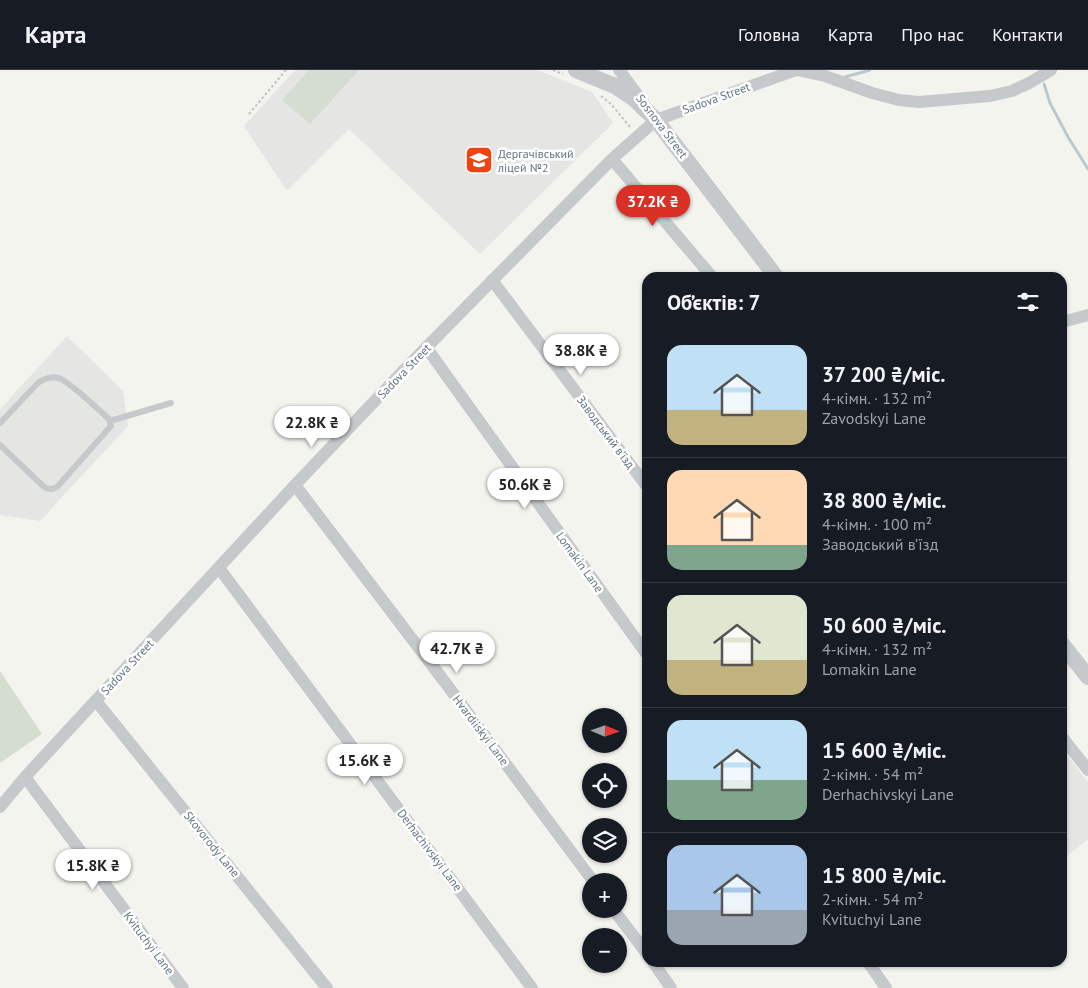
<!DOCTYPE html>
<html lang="uk">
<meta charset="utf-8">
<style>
body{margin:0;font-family:"PT Sans",sans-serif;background:#20242c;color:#f1f3f6;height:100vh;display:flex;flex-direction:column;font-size:19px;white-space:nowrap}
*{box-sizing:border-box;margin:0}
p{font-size:16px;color:#9ea1a6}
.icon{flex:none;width:28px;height:28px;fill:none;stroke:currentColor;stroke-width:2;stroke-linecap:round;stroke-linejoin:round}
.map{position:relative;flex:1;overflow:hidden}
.details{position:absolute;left:642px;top:202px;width:425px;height:695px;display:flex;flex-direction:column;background:#171b24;border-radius:15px;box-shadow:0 1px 4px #0004}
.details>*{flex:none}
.needle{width:32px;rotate:92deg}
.fabs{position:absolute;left:582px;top:638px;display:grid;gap:10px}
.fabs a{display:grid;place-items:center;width:45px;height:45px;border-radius:50%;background:#171b24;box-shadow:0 1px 4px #0004;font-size:25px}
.price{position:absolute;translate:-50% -42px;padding:0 11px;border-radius:18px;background:#fff;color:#222;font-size:16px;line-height:32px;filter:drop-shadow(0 1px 2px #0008)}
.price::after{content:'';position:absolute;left:50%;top:30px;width:15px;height:11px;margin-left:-8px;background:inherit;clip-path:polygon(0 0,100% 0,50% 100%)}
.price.current{background:#d93025;color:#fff}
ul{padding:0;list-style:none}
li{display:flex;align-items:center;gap:15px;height:125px;padding:0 25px}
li+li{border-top:1px solid #363941}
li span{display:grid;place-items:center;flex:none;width:140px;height:100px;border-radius:15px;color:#555}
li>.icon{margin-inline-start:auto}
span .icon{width:60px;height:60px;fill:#fffc;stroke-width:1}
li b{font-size:21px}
h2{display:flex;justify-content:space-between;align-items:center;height:60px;padding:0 25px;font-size:21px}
header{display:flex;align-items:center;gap:30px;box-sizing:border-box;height:70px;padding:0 25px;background:#171b24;border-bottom:1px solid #363941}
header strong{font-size:24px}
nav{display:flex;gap:28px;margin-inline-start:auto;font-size:18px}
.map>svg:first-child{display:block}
.built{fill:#e5e6e3}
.grass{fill:#d5dcd0}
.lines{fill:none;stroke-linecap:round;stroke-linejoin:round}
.stream{stroke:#bbc8cd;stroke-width:3}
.path{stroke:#bfc0c2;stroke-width:2;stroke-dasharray:2.5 2.5;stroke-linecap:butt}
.service{stroke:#c6c9cc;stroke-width:6}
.minor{stroke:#c6c9cc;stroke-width:12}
.tertiary{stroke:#c6c9cc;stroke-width:16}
.labels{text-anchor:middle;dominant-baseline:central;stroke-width:5;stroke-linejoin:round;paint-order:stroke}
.street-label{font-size:12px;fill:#617483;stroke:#fff}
.poi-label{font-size:12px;fill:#617483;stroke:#fff;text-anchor:start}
</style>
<header>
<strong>Карта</strong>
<nav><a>Головна</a><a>Карта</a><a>Про нас</a><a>Контакти</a></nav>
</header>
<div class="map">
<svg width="1088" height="918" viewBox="0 0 1088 918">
<rect width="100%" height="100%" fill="#f4f4ef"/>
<path class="built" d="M295 0H538L592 22 613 53 480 184 349 59 287 121 244 56Z
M67 266 123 321 128 356 40 451 0 445V339Z
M1062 679 1088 712V769L1063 789Z"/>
<path class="grass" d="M309 0H359L310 54 282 30Z
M0 601 42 664 0 693Z"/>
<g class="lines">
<path class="stream" d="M845 7 870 0
M1044 14 1050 33 1068 67 1088 99"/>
<path class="path" d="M553 0 563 4
M601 26 611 34 630 57
M249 44 286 0"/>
<path class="service" d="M110 351 171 333
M0 353 39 312C45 309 51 306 58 308 68 310 100 341 109 349L111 356 58 416C53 420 48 420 43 416L0 375"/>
<path class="minor" d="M619 0 643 32
M797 0 825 6 872 23 899 30 919 32 990 26 1012 21 1029 13 1051 0
M612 89 713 208
M492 210 648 418
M1062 252 1088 245
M426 277 648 586
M295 415 444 611 593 811
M219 498 532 918
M96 631 327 918
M1062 667 1088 700
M25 707 183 918
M0 737 25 707 295 415 406 298 612 89 656 50 796 0
M613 839 648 885
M653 892 671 918
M868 892 886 918"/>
<path class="tertiary" d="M576 0 615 16 633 28 656 50 777 208
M1062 574 1088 607"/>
</g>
<defs>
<g id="school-square" transform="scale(1.4375)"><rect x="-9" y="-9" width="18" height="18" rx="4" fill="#ef4314" stroke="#fff"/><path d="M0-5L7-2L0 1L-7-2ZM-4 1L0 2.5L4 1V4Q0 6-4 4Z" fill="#fff"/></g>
</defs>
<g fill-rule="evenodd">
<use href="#school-square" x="479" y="90"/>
</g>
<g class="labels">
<g class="street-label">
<text transform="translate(716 28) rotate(-20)">Sadova Street</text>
<text transform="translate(662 56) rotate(53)">Sosnova Street</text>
<text transform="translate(404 301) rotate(-46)">Sadova Street</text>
<text transform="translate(606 362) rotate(53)">Заводський в’їзд</text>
<text transform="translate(580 492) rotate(54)">Lomakin Lane</text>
<text transform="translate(127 597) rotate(-47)">Sadova Street</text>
<text transform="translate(481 660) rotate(53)">Hvardiiskyi Lane</text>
<text transform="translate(212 774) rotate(51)">Skovorody Lane</text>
<text transform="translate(430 780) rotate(53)">Derhachivskyi Lane</text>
<text transform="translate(149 873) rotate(53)">Kvituchyi Lane</text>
</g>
<g class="poi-label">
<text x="498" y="83">Дергачівський<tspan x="498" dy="14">ліцей №2</tspan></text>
</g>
</g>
</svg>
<div class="fabs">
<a><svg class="needle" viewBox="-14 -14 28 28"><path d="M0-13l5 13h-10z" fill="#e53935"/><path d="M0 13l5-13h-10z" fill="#9ea1a6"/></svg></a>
<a><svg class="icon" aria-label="locate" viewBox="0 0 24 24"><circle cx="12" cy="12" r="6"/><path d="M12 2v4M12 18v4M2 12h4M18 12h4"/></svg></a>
<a><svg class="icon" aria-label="layers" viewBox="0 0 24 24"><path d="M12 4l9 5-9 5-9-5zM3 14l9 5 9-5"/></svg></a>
<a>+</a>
<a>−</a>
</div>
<b class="price current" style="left:653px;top:157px">37.2K ₴</b>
<b class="price" style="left:581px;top:306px">38.8K ₴</b>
<b class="price" style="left:312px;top:378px">22.8K ₴</b>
<b class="price" style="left:525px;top:440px">50.6K ₴</b>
<b class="price" style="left:457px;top:604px">42.7K ₴</b>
<b class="price" style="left:365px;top:716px">15.6K ₴</b>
<b class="price" style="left:93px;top:821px">15.8K ₴</b>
<section class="details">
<h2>Об’єктів: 7<svg class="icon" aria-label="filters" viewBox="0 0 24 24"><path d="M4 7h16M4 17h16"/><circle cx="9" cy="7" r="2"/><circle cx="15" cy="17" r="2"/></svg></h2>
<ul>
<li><span style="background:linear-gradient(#bfe0f5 65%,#c2b280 0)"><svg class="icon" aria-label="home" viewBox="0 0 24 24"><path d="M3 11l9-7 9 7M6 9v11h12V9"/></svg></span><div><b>37 200 ₴/міс.</b><p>4-кімн. · 132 m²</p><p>Zavodskyi Lane</p></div></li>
<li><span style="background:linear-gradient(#ffd9b3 75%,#7fa58c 0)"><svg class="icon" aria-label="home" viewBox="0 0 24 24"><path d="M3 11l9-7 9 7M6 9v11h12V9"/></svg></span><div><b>38 800 ₴/міс.</b><p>4-кімн. · 100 m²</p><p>Заводський в’їзд</p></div></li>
<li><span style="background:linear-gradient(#dfe7d0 65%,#c2b280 0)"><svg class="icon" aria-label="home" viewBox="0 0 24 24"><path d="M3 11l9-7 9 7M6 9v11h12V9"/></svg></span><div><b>50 600 ₴/міс.</b><p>4-кімн. · 132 m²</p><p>Lomakin Lane</p></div></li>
<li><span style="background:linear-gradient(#bfe0f5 60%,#7fa58c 0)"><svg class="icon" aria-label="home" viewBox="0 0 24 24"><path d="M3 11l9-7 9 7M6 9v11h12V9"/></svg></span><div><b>15 600 ₴/міс.</b><p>2-кімн. · 54 m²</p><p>Derhachivskyi Lane</p></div></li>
<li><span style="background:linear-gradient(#a9c7e8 65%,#9aa5b1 0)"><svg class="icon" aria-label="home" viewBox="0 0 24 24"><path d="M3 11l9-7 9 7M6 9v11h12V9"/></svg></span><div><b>15 800 ₴/міс.</b><p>2-кімн. · 54 m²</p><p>Kvituchyi Lane</p></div></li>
</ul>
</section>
</div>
